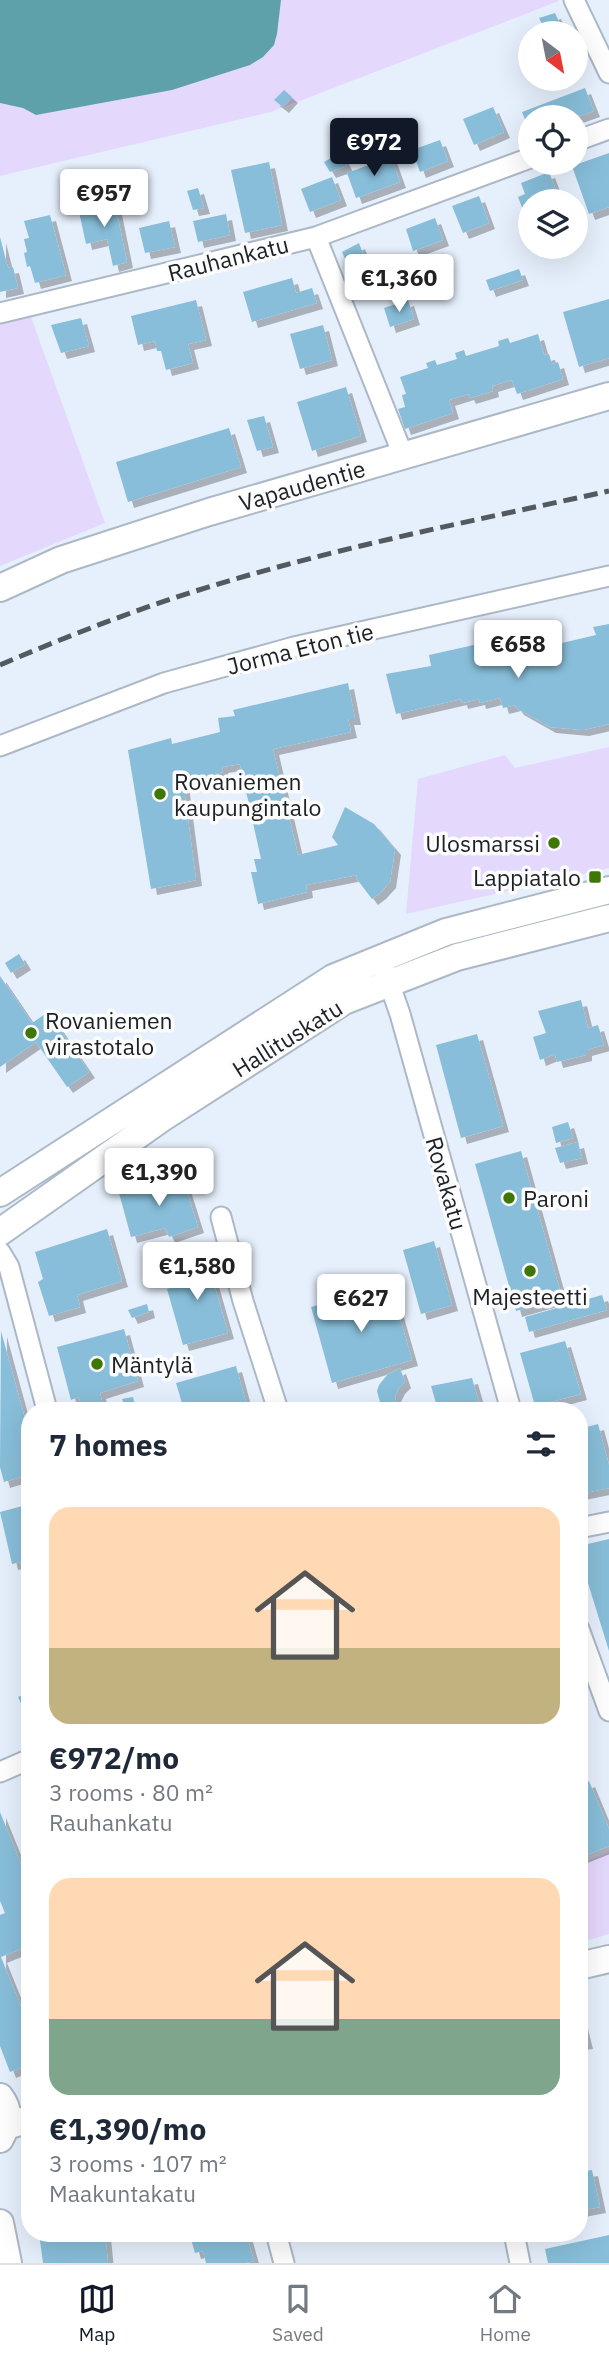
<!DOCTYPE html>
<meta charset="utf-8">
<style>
body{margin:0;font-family:"IBM Plex Sans",sans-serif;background:#f2f2f3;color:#1f2937;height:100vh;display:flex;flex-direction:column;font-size:26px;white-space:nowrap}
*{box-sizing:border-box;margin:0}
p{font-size:23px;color:#747a83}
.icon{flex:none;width:38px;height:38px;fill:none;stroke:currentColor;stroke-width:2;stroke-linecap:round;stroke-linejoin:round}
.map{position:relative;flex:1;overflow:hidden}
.panel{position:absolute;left:21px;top:1402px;width:567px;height:840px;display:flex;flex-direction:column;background:#fff;border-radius:28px;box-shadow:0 7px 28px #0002}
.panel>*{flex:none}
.needle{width:46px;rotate:148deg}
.buttons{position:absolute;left:518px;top:21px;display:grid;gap:14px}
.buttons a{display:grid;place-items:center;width:70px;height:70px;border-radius:50%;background:#fff;box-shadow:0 7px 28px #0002;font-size:35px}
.price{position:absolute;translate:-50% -60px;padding:0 16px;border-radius:7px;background:#fff;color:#222;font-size:23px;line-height:46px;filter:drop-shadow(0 2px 4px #0008)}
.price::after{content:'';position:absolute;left:50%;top:42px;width:21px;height:16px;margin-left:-10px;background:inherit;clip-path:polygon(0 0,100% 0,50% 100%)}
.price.current{background:#111827;color:#fff}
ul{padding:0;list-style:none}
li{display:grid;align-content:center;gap:14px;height:371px;padding:0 28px}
li span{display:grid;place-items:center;height:217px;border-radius:21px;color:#555}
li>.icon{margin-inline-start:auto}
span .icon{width:126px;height:126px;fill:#fffc;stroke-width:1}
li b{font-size:30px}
h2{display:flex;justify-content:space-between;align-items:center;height:84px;padding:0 28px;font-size:30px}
.menu{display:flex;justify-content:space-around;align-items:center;height:98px;border-top:2px solid #e0e1e3;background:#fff;font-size:19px;color:#747a83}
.menu a{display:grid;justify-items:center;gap:4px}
.menu .current{color:#111827}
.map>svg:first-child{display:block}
.green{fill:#e5d8fd}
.water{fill:#5ea1aa}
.building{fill:#88bed9;filter:url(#shadow)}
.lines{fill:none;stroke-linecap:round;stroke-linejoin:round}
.street-casing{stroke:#acb8c6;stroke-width:23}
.secondary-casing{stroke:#acb8c6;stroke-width:30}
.street{stroke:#fff;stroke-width:19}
.secondary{stroke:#fff;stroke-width:26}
.rail{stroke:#545960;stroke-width:5;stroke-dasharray:14 7;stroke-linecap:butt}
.poi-dot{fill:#3f7707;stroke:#fcfcfc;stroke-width:2.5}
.labels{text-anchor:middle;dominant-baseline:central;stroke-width:7;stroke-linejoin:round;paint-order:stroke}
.street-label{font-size:23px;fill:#1d2126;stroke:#fcfcfc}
.poi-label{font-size:23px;fill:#1d2126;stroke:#fcfcfc;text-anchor:start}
</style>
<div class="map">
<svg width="609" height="2263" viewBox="0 0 609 2263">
<defs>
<filter id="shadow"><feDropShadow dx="6" dy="6" stdDeviation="0" flood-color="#0004"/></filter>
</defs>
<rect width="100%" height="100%" fill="#e6f0fc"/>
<path class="green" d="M0 0H558L559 1 271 112 0 176Z
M31 317 105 523 0 566V325Z
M609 747V868L406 914 418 779 505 755 515 768Z
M609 1852V1934L579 1943V1864Z"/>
<path class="water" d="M0 0H281L277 34 274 45 263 57 250 65 172 90 36 115 23 108 0 103Z"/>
<path class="building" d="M555 13 561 26 546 32 539 18Z
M585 88 594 111 577 117H530V132L522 112Z
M284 90 292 97 283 107 274 100Z
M493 107 504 132 474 145 463 119Z
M440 140 448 161 420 172 412 150Z
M340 153 347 166 330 172 324 162Z
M609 153V207L589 214 572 166Z
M391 157 400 182 356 198 347 173Z
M269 162 282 225 245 233 231 170Z
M549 172 560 201H530V228L518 197 525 194 521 183Z
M332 177 341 200 310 212 301 189Z
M198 188 204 208 193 210 187 191Z
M479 196 489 223 463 233 452 206Z
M115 204 127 262 113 266 107 239 86 244 78 207Z
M226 214 230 235 198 242 193 221Z
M50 215 66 275 35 283 30 266 27 267 24 253 27 252 24 239 29 238 24 221Z
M435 218 443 240 413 251 406 229Z
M169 221 175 247 145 253 139 228Z
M0 237 8 268 13 267 18 288 0 292Z
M359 243 368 267 396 257 403 276 359 290 342 252Z
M519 269 523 280 490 291 486 280Z
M292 278 296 293 312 288 317 303 252 322 243 292Z
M609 299V358L579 367 563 312Z
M196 300 206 340 188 344 193 363 166 370 161 351H157L155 341 138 345 131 316Z
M408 300 414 319 390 327 384 308Z
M81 318 89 346 61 353 51 325Z
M323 325 332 360 300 369 290 334Z
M538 334 544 355 549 354 552 364 558 362 563 379 517 394 512 380 492 386 493 391 470 398 468 394 449 400 453 413 405 429 398 409 405 407 402 395 406 394 400 377 428 368 426 363 435 360 437 365 457 359 455 353 464 350 466 356 499 346 498 341 508 338 510 343Z
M346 387 361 436 312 451 297 402Z
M264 416 273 447 257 451 247 420Z
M229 428 241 467 128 502 116 462Z
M609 624V724L583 730 550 727 518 709 515 705 503 708 500 698 480 703 479 699 462 703 461 699 396 714 386 674 431 666 429 655 528 633 530 643 534 642 536 649 596 635 593 627Z
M348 683 355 719H348L351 732 273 749 298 855 338 845 332 837 345 807 374 824 395 849 390 882 380 893 372 899 356 878 357 875 306 885 307 892 258 904 251 872H257L254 859H261L240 764 222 767 223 772 183 781 196 880 151 889 128 750 171 738 172 744 220 732 218 718 235 716 233 710Z
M19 954 25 964 11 973 5 963Z
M0 976 32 1023 48 1012 89 1072 67 1087 36 1042 0 1067Z
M581 1000 588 1028 598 1025 604 1045 586 1050V1055L557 1062 555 1054 540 1060 533 1037 546 1033 538 1011Z
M477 1034 503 1126 461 1138 436 1045Z
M568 1122 573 1138 556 1143 552 1127Z
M578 1142 582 1158 560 1163 555 1148Z
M521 1151 562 1298 516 1311 475 1164Z
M182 1176 198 1227 169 1237 165 1228 131 1237 119 1193Z
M107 1229 122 1281 77 1295 80 1307 49 1316 38 1282 43 1279 35 1252Z
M434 1241 452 1305 421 1314 403 1250Z
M205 1253 228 1333 183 1345 167 1289 184 1284 176 1261Z
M390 1284 412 1360 332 1383 311 1307Z
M602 1295 607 1310 529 1332 525 1317Z
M147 1304 149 1312 132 1318 128 1310Z
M124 1329 138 1381 100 1393 102 1402 82 1408 79 1397 71 1400 57 1347Z
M1 1331 30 1437V1474L4 1482 0 1467Z
M565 1341 581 1394 535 1406 520 1353Z
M236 1366 248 1410H184L176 1383Z
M400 1368 405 1382 399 1388 395 1396 397 1410H382L377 1391 379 1385 387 1375Z
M472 1378 481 1410H438L431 1386Z
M133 1397 136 1410H126L122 1399Z
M598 1424 609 1465V1488L579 1494V1429Z
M30 1504V1560L12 1564 0 1512Z
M609 1539V1651L579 1554V1546Z
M30 1692V1722L18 1697Z
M589 1781 609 1829V1846L579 1858V1785Z
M0 1812 30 1886V1945L1 1957 30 2029V2064L10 2072 0 2046V1915L5 1913 0 1901Z
M579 2011 587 2043 579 2044Z
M592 2170 600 2207 579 2211V2172Z
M39 2233H105L108 2263H43Z
M197 2233H246L254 2261 245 2263H206L203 2251 195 2253 191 2239 198 2237Z
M609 2235V2263H548L545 2249Z"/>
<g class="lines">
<g class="street-casing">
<path id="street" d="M574 0 609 73
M576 141 609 129
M316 237 403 455
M0 313 316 237 530 158
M0 746 164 683 294 647 609 576
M385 971 400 1014 511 1410
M221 1217 243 1301 278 1410
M0 1252 9 1267 47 1410
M579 1528 609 1522
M579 1629 609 1711
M0 1772 30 1759
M276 2233 284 2263
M514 2233 520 2263"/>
</g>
<g class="secondary-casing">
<path id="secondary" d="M0 588 61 560 209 512 609 396
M0 1193 333 978 446 932 609 890
M0 1232 162 1118 344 1001 457 957 609 918
M579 1966 609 1959
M0 2097C11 2111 8 2124 0 2139
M6 2126 30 2119
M0 2223 8 2263"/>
</g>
<use href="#street" class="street"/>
<use href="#secondary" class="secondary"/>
<path class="rail" d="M0 665C70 635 142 607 215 585 344 546 477 520 609 491"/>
</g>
<g class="poi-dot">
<circle cx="160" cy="794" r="7"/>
<circle cx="554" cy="843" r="7"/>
<rect x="588" y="870" width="14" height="14" rx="3.5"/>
<circle cx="31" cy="1033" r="7"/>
<circle cx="509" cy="1198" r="7"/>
<circle cx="530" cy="1271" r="7"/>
<circle cx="97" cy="1364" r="7"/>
</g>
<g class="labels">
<g class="street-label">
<text transform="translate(228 258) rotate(-14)">Rauhankatu</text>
<text transform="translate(302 485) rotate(-16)">Vapaudentie</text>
<text transform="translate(300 648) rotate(-14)">Jorma Eton tie</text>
<text transform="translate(287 1038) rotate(-32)">Hallituskatu</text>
<text transform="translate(447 1183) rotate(74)">Rovakatu</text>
</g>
<g class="poi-label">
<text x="174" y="781">Rovaniemen<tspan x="174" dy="26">kaupungintalo</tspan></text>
<text x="540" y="843" text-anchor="end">Ulosmarssi</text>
<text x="581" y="877" text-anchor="end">Lappiatalo</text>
<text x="45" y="1020">Rovaniemen<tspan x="45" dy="26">virastotalo</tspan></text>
<text x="523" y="1198">Paroni</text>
<text x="530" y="1296" text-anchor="middle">Majesteetti</text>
<text x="111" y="1364">Mäntylä</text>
</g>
</g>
</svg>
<div class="buttons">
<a><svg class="needle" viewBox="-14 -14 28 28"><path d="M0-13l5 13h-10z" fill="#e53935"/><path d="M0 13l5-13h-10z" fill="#747a83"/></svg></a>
<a><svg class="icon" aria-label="locate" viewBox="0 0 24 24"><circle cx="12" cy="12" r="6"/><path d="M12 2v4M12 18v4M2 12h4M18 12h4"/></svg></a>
<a><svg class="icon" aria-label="layers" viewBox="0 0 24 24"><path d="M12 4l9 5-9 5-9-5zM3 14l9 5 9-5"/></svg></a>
</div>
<b class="price current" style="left:374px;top:178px">€972</b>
<b class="price" style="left:104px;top:229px">€957</b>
<b class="price" style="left:399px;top:314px">€1,360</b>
<b class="price" style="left:518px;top:680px">€658</b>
<b class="price" style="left:159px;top:1208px">€1,390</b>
<b class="price" style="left:197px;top:1302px">€1,580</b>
<b class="price" style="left:361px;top:1334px">€627</b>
<section class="panel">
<h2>7 homes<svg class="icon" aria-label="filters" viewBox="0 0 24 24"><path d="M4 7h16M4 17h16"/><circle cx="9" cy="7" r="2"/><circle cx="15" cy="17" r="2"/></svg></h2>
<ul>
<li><span style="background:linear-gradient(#ffd9b3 65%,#c2b280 0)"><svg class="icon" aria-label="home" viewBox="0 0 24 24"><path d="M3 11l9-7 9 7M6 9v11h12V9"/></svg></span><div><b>€972/mo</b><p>3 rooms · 80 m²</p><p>Rauhankatu</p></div></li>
<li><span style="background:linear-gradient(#ffd9b3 65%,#7fa58c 0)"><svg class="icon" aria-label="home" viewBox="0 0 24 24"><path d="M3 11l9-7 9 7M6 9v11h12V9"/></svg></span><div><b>€1,390/mo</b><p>3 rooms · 107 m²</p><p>Maakuntakatu</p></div></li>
</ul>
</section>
</div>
<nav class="menu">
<a class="current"><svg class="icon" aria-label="map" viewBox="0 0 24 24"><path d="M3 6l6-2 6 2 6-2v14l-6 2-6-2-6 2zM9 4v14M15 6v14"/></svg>Map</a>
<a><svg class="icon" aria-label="saved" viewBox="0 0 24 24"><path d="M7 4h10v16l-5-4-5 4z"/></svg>Saved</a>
<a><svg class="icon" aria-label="home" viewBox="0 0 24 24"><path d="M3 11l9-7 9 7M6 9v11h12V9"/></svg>Home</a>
</nav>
